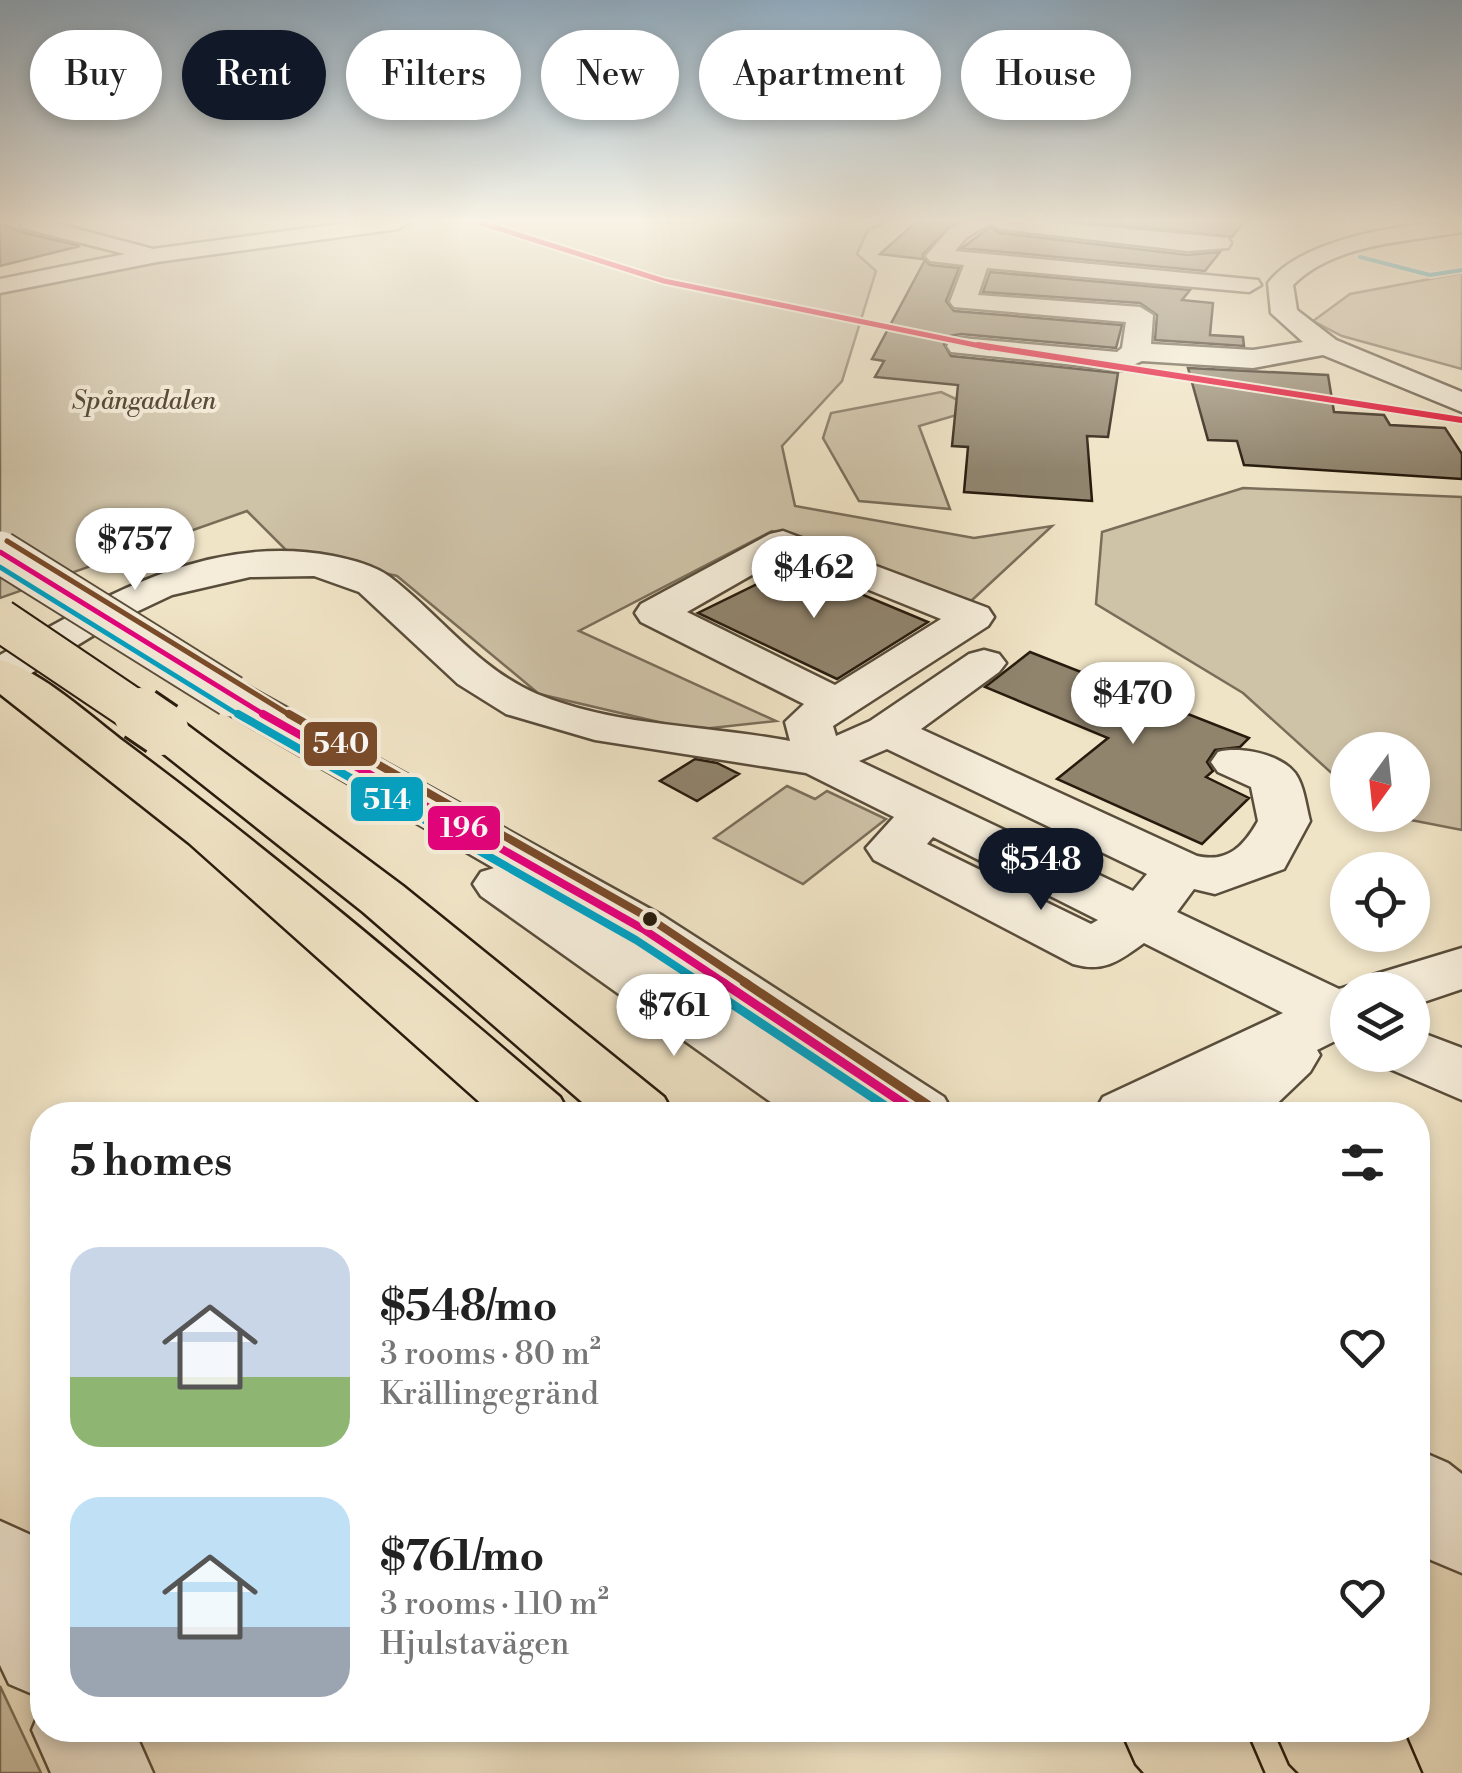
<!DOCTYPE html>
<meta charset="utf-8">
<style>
body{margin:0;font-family:"Libre Bodoni",serif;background:#f2f2f2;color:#222;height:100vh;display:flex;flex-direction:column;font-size:38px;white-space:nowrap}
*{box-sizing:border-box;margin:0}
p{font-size:32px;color:#767676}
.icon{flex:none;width:55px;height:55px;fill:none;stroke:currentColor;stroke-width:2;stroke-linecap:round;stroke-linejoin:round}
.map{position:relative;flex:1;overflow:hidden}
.drawer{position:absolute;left:30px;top:1102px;width:1400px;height:640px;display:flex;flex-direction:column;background:#fff;border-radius:40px;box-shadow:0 5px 15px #0003}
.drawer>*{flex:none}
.hud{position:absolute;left:30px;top:30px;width:1402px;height:90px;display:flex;gap:20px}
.needle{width:65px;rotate:195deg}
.controls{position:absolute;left:1330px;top:732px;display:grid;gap:20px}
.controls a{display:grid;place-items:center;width:100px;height:100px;border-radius:50%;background:#fff;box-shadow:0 5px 15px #0003;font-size:50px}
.price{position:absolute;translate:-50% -85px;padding:0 22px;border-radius:35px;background:#fff;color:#222;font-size:32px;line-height:65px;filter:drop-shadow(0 2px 5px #0008)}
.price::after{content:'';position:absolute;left:50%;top:60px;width:30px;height:22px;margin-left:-15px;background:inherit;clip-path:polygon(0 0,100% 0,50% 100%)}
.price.current{background:#111827;color:#fff}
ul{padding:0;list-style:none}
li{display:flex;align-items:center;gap:30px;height:250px;padding:0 40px}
li span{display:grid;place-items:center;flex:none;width:280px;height:200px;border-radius:30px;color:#555}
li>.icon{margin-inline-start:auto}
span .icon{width:120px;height:120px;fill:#fffc;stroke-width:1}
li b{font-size:42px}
h2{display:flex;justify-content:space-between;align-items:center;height:120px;padding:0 40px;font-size:42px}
.tag{padding:0 35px;border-radius:45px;background:#fff;box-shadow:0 5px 15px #0003;font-size:35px;line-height:90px}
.tag.current{background:#111827;color:#fff}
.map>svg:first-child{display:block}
.green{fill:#cec2a7;stroke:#7a6e5a;stroke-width:2.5}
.building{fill:#90846d;stroke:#271b0d;stroke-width:2.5}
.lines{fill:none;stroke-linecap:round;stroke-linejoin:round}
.minor-casing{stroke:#594d3b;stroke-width:5}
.highway-casing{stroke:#271b0d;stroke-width:5}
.minor{fill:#f5edda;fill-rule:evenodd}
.highway{fill:#f0e4c6;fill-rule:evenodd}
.minor-bridge-casing{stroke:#594d3b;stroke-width:45;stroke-linecap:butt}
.highway-bridge-far1-casing{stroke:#271b0d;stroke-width:45;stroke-linecap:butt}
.highway-bridge-casing{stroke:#271b0d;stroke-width:58;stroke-linecap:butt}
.minor-bridge{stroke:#f5edda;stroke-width:41}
.highway-bridge-far1{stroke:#f0e4c6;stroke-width:41}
.highway-bridge{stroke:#f0e4c6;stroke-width:52}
.bus-1-far2-casing{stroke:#f5edda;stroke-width:10}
.bus-1-far1-casing{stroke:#f5edda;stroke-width:15}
.bus-1-casing{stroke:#f5edda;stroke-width:16}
.bus-2-far3-casing{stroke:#f5edda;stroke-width:8}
.bus-2-far2-casing{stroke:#f5edda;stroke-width:10}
.bus-2-far1-casing{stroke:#f5edda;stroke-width:15}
.bus-2-casing{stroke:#f5edda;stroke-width:16}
.bus-3-far2-casing{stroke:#f5edda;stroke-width:10}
.bus-3-far1-casing{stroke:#f5edda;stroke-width:15}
.bus-3-casing{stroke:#f5edda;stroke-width:16}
.bus-1-far2{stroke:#e5007d;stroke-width:5}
.bus-1-far1{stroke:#e5007d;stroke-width:8}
.bus-1{stroke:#e5007d;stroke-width:9}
.bus-2-far3{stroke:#02a2c4;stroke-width:4}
.bus-2-far2{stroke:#02a2c4;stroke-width:5}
.bus-2-far1{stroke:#02a2c4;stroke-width:8}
.bus-2{stroke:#02a2c4;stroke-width:9}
.bus-3-far2{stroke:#7a4b2a;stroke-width:5}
.bus-3-far1{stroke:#7a4b2a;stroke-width:8}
.bus-3{stroke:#7a4b2a;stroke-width:9}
.metro-1-far1-casing{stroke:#f5edda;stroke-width:9}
.metro-1-casing{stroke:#f5edda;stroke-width:10}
.metro-1-far1{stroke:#e4002b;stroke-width:5}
.metro-1{stroke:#e4002b;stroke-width:6}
.bus-dot{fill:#271b0d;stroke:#f5edda;stroke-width:4}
.labels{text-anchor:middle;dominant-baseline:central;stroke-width:8;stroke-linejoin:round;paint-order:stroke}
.far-park-label{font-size:25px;font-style:italic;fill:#594d3b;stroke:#f5edda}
.line-badge{stroke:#f5edda;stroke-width:4}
.badge-label{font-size:28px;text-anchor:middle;font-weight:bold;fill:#fff}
</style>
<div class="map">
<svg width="1462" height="1773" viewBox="0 0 1462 1773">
<rect width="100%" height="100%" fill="#f0e4c6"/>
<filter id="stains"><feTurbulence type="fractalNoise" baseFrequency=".002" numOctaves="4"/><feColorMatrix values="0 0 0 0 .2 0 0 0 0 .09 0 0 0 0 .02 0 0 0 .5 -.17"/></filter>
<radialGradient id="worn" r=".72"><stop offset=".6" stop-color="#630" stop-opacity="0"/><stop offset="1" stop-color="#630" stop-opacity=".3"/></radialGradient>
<path class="green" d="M423 222H889L868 230 857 254 876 271 842 381 782 446 795 506 974 538 1052 526 971 601 772 531 579 631 776 721 693 730 539 694 397 576 286 550 247 511 0 598V290L155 259Z
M1462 273V369L1342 336 1313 321 1350 294Z
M941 392 977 409 919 426 950 509 859 501 823 438 831 413Z
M1243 488 1462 497V830L1385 815H1412V750H1348L1347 787 1243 693 1096 604 1102 532Z
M787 786 815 799 827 791 886 819 803 884 714 838Z
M0 1686 41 1773H0Z"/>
<path class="building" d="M916 222H955L923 254V259L880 254Z
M1090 222H1244L1232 237Z
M0 223 21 232 80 246 0 266Z
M990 227 1000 233 1188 255 1220 252 1205 271 962 248Z
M925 260 930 265 959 268 946 301 954 311 1122 325 1116 348 961 334 950 336 944 344 951 356 1118 373 1108 437 1087 436 1092 501 964 492 968 447 952 446 958 385 875 377 884 361 872 359Z
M990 272 1190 290 1182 300 1213 303 1210 335 1243 337 1244 346 1155 340 1157 315 1140 303 983 292Z
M1188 368 1328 375 1334 412 1384 415 1390 425 1445 428 1462 454V479L1244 465 1237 441 1208 440Z
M794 566 928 622 837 679 698 613Z
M1030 652 1249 738 1240 747 1215 750 1207 762 1213 771 1206 777 1249 798 1202 844 1057 779 1108 738 985 687Z
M695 759 717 763 739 774 697 801 660 781Z"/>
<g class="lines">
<g class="minor-casing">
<path id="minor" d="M20 222H51L153 249 353 222H409L398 229 157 262 0 293V279L125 254 22 228Z
M964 222H1053L1228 238 1231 243 1228 248 1188 251 1000 229 990 223 966 238 955 251 1258 280 1261 285 1249 292 987 268 978 295 1140 307 1153 315 1151 344 1253 350 1303 342 1271 313 1268 283C1302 238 1408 222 1462 222V232C1406 242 1335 243 1293 285L1297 310 1336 340 1462 392V412L1323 355 1253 368 1142 361 1122 370 951 352 947 346 951 340 961 338 1117 352 1122 348 1126 322 954 307 950 302 964 265 930 261 926 256 950 228Z
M783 531 988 608 994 617 988 626 833 726 836 736 870 721 969 654 984 650 999 654 1006 663 999 672 921 729 1197 856C1228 863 1244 846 1258 821L1251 787 1218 772 1211 762 1218 752C1240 746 1280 754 1295 773 1304 785 1306 806 1310 821L1284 869 1215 894 1194 889 1177 912 1339 989 1348 986 1361 990H1348V1041L1339 1039 1317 1050 1320 1055 1310 1072 1265 1115H1093L1103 1097 1283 1013 1144 943C1119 961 1104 973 1073 964L874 860 866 848 894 817 806 773 595 740 506 714 458 684 359 592 314 576 250 577 172 595 117 621 30 674 0 682V655C102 597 210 532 333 556 352 560 374 565 390 577 440 615 478 669 537 694 617 727 706 725 790 741L785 722 804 704 641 622 635 613 641 604 770 534ZM785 556 941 619 835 685 687 612ZM887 749 1147 874 1133 891 859 761ZM933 837 1098 920 1091 924 927 844Z
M231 682 247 686 663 916 944 1097 954 1115H789L481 896 473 884 481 872 494 868 215 706 208 696 215 686Z
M1462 948V989L1412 1006V990H1364L1373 975Z
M1412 1029 1462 1048V1100L1390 1069 1382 1055H1412Z
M1418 1450 1448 1463 1462 1474V1573L1431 1560 1418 1548Z
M0 1521 31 1535 42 1556V1698L9 1684 0 1665Z
M42 1706V1730H134L153 1773H51L32 1730Z"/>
</g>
<g class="highway-casing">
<path id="highway" d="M0 660C41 670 92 718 127 744 276 855 419 976 560 1097L570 1115H494L189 843 0 694Z
M162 715 179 719 403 886 664 1097 674 1115H597L363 912 145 739 138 729 145 719Z
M1121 1730H1240L1248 1738 1263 1773H1144L1136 1764Z
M1275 1730H1397L1406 1738 1421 1773H1299L1290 1764Z"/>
</g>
<use href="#minor" class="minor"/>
<use href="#highway" class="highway"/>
<g class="minor-bridge-casing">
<path id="minor-bridge" d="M0 552 231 696"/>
</g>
<g class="highway-bridge-far1-casing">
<path id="highway-bridge-far1" d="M0 620 144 717"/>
</g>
<g class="highway-bridge-casing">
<path id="highway-bridge" d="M140 714 162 729"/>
</g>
<use href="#minor-bridge" class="minor-bridge"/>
<use href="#highway-bridge-far1" class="highway-bridge-far1"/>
<use href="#highway-bridge" class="highway-bridge"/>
<g class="bus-1-far2-casing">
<path id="bus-1-far2" d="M0 552 268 717"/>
</g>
<g class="bus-1-far1-casing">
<path id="bus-1-far1" d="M263 714 643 929 726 984"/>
</g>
<g class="bus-1-casing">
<path id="bus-1" d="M722 982 921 1115"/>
</g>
<g class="bus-2-far3-casing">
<path id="bus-2-far3" d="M1360 257 1430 275 1462 270"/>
</g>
<g class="bus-2-far2-casing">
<path id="bus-2-far2" d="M0 567 242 717"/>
</g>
<g class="bus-2-far1-casing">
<path id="bus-2-far1" d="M238 714 636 940 703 984"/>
</g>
<g class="bus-2-casing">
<path id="bus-2" d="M699 982 899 1115"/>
</g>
<g class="bus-3-far2-casing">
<path id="bus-3-far2" d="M7 541 293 717"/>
</g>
<g class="bus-3-far1-casing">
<path id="bus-3-far1" d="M289 714 649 918 748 984"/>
</g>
<g class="bus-3-casing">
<path id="bus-3" d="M744 982 928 1105"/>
</g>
<use href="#bus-1-far2" class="bus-1-far2"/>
<use href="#bus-1-far1" class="bus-1-far1"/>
<use href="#bus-1" class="bus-1"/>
<use href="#bus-2-far3" class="bus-2-far3"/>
<use href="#bus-2-far2" class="bus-2-far2"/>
<use href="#bus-2-far1" class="bus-2-far1"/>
<use href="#bus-2" class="bus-2"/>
<use href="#bus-3-far2" class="bus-3-far2"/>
<use href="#bus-3-far1" class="bus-3-far1"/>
<use href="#bus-3" class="bus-3"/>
<g class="metro-1-far1-casing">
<path id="metro-1-far1" d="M478 222 664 281 990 348"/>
</g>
<g class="metro-1-casing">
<path id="metro-1" d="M978 345 1462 420"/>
</g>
<use href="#metro-1-far1" class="metro-1-far1"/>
<use href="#metro-1" class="metro-1"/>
</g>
<linearGradient id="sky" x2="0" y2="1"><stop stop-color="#90acc1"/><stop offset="0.47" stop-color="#f8f3e5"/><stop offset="1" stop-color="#f8f3e5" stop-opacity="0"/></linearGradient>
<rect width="1462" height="470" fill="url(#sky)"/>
<circle class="bus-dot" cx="650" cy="919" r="9"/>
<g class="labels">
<g class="far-park-label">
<text x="144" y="401">Spångadalen</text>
</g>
</g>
<g class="line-badge">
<rect x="302" y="720" width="77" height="48" rx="10" fill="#7a4b2a"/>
<rect x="349" y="775" width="76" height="48" rx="10" fill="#02a2c4"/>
<rect x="426" y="804" width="76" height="48" rx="10" fill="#e5007d"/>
</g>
<g class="badge-label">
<text x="341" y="753">540</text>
<text x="387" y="809">514</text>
<text x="464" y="837">196</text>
</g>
<rect width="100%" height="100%" filter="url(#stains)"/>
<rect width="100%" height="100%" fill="url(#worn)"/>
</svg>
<div class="controls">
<a><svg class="needle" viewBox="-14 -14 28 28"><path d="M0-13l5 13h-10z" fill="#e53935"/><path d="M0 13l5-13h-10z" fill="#767676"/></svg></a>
<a><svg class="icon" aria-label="locate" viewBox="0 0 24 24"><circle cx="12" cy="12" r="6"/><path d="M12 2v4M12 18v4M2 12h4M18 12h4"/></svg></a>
<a><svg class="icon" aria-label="layers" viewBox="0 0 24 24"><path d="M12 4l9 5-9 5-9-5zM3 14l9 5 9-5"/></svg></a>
</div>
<b class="price" style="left:135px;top:593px">$757</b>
<b class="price" style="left:814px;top:621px">$462</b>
<b class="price" style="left:1133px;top:747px">$470</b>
<b class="price current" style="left:1041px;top:913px">$548</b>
<b class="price" style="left:674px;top:1059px">$761</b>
<div class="hud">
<a class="tag">Buy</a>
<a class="tag current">Rent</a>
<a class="tag">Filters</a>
<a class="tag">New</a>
<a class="tag">Apartment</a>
<a class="tag">House</a>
</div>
<section class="drawer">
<h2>5 homes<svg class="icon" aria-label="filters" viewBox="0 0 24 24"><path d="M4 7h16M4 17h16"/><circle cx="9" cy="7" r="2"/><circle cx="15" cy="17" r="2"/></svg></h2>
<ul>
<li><span style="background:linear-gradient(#c9d6e8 65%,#8fb573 0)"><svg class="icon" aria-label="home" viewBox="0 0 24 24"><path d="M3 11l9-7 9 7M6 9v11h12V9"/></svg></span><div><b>$548/mo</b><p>3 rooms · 80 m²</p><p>Krällingegränd</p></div><svg class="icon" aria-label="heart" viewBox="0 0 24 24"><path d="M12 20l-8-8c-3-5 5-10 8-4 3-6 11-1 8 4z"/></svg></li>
<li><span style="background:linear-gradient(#bfe0f5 65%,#9aa5b1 0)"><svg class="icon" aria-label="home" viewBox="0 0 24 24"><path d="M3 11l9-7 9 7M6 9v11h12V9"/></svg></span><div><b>$761/mo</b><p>3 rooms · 110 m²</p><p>Hjulstavägen</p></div><svg class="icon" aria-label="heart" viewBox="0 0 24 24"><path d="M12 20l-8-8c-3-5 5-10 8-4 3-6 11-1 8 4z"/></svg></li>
</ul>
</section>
</div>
